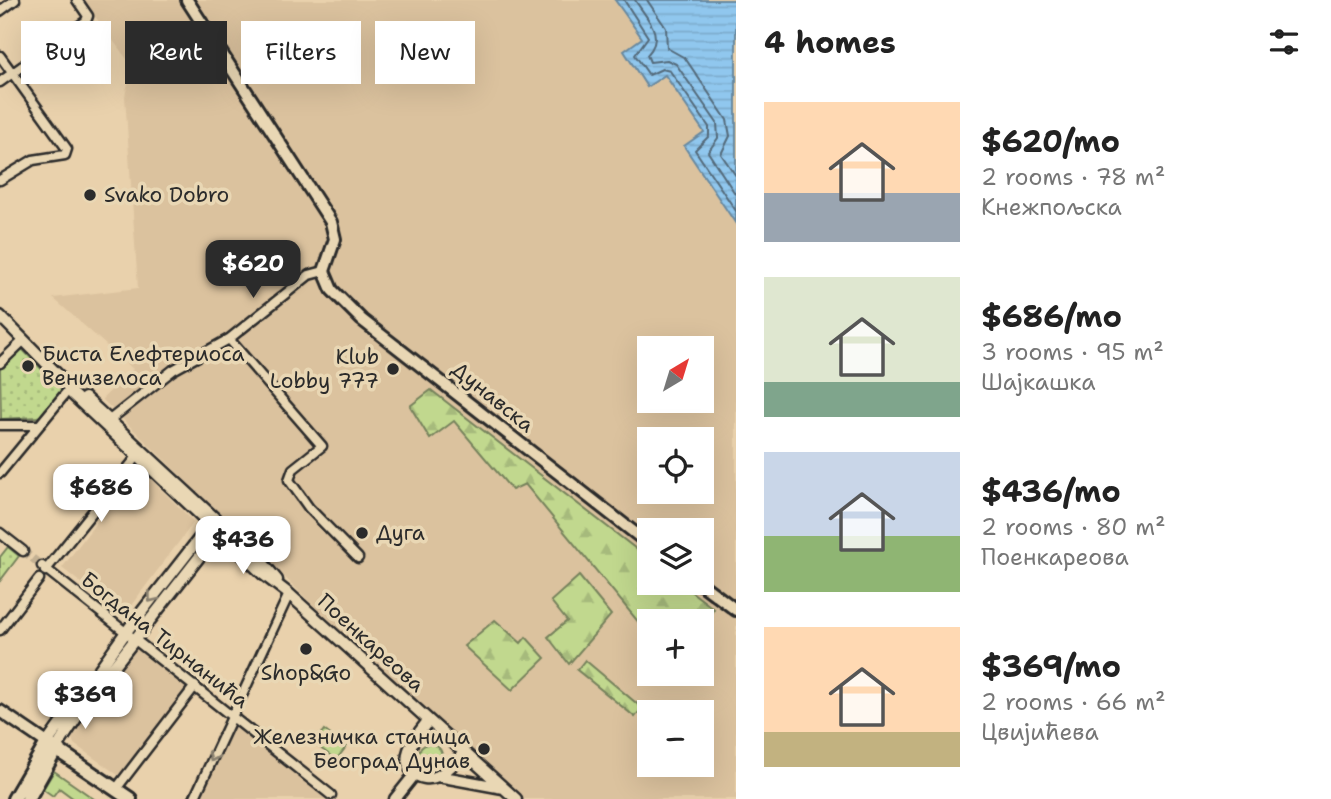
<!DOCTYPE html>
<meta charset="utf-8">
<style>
body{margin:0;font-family:"Shantell Sans",sans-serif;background:#f2f2f2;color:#222;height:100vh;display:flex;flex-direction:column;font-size:26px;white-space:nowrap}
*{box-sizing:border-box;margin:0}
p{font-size:23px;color:#767676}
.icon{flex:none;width:38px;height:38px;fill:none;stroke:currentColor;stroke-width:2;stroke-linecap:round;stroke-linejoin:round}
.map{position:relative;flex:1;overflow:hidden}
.panel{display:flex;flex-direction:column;background:#fff;width:595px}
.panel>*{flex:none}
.top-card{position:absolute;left:21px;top:21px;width:609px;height:63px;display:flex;gap:14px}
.needle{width:46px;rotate:38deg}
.buttons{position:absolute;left:637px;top:336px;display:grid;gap:14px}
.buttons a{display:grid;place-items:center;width:77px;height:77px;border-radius:0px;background:#fff;box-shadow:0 7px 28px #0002;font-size:35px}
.price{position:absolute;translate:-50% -60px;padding:0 16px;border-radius:14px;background:#fff;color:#222;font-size:23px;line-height:46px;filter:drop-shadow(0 2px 4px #0008)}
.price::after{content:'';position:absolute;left:50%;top:42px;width:21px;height:16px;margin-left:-10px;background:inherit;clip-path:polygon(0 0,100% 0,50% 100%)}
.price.current{background:#2b2b2b;color:#fff}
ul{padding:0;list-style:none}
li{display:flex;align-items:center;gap:21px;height:175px;padding:0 28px}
li span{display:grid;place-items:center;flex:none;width:196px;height:140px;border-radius:0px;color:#555}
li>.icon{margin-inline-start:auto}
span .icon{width:84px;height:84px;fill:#fffc;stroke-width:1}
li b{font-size:30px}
h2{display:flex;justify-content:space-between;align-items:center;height:84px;padding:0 28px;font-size:30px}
.tag{padding:0 24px;border-radius:0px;background:#fff;box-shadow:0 7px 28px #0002;font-size:24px;line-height:63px}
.tag.current{background:#2b2b2b;color:#fff}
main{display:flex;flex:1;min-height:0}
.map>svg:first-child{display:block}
.built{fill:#dbc29e;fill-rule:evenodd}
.grass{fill:#c1d88e;stroke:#76825c;stroke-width:2}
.forest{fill:url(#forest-firs);stroke:#76825c;stroke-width:2}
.park{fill:url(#park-dots);stroke:#76825c;stroke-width:2}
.water{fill:url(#water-rules);stroke:#6889a0;stroke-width:2}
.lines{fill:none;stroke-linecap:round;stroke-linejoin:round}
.shore{stroke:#536979;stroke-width:2}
.minor-tunnel{stroke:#c3b092;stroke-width:8;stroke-dasharray:8 4;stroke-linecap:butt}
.minor-casing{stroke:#2b2b2b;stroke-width:13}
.tertiary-casing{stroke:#2b2b2b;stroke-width:15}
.secondary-casing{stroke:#2b2b2b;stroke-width:16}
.primary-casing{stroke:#2b2b2b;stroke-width:18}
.minor{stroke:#e9d7b4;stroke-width:8}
.tertiary{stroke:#e9d7b4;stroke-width:10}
.secondary{stroke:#e9d7b4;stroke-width:10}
.primary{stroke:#e9d7b4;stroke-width:12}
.oneway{stroke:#8a8170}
.poi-dot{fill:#2b2b2b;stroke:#e9d7b4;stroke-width:2.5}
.labels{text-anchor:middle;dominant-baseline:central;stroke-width:7;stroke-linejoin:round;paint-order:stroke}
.poi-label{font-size:21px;fill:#2b2b2b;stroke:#e9d7b4;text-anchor:start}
.street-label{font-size:21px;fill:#2b2b2b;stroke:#e9d7b4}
</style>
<main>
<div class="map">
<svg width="736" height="799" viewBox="0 0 736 799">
<defs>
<pattern id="forest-firs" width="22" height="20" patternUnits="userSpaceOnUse" patternTransform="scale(1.75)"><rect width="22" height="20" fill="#c1d88e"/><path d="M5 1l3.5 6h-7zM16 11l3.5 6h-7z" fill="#a6ba7b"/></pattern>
<pattern id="park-dots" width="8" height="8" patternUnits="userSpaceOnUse" patternTransform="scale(1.75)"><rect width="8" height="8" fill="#c1d88e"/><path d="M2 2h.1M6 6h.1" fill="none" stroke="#a6ba7b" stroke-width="1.8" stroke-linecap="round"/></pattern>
<pattern id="water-rules" width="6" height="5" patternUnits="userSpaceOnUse" patternTransform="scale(1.75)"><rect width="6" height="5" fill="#90c7ee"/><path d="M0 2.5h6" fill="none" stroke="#7cabcc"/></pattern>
</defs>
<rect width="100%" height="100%" fill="#e9d1ac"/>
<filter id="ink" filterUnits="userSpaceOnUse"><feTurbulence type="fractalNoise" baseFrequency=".0143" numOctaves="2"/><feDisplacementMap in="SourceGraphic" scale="14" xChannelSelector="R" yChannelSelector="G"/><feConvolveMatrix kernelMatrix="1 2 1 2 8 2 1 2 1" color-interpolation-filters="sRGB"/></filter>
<g filter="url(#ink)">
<path class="built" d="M83 0H736V799H520L433 722 102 399 133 369 53 298 138 288 125 96 132 66ZM649 348H702V401H649ZM649 439H702V492H649ZM649 530H702V583H649ZM649 621H702V674H649ZM649 712H702V765H649Z
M138 467 194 522 123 616 62 568Z
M138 647 190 688 121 777 74 744 71 735Z
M232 725 327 799H198Z"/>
<path class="grass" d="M324 730 346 747 336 760 314 743Z
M418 756a12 12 0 1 1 24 0a12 12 0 1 1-24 0Z
M54 771 94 799H74L59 788 53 796 43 789Z"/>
<path class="forest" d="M431 390 649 559V583H680L714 609 702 625V621H649V635L525 484 512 490 454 421 430 439 410 406Z
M579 576 611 615 569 664 548 637 567 621 551 601Z
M495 620 521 643 526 637 545 658 512 690 464 646Z
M585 660 642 708 635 717 577 670Z"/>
<path class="park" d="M21 348 62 390 40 417 1 419 0 369Z
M8 547 19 556 0 581V557Z"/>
<path class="water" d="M615 0H736V224L684 146 704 132 665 75 647 87 624 51 642 38Z"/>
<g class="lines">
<path class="shore" d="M624 0 648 37 635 55 649 75 662 69 670 71 709 127V136L695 150 736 211
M635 0C647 19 666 35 647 55L650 62 667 60 676 64 717 123 718 138 708 152 736 195
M647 0 666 28 667 48 685 58 727 120 730 136 721 154 736 176"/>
<path class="minor-tunnel" d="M23 551 42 566"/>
<g class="minor-casing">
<path id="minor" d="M0 11 15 0
M0 56 67 149 65 155 33 160 0 180
M0 82 86 21 88 16 77 0
M229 339 322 446 293 469 289 480 309 508 358 558
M0 363 24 340
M107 422 173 370 229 339 309 275 324 271
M0 425H39
M0 473 70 388
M0 533 23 551
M42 566 331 795
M45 571 140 453
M0 630 39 579
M116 789 195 686
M194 799 289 594"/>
</g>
<g class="tertiary-casing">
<path id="tertiary" d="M0 316 65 382 72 394 263 574 289 594 516 799
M85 398 262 562 277 580
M428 721C421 730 413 739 409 750 402 769 420 784 438 776 448 771 456 761 464 753
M47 743 126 632 212 522
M56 749 90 697 221 529
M438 776 503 788
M395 799 415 774"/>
</g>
<g class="secondary-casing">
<path id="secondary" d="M187 0 331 222 335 239 324 271 332 290 362 320 649 544
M700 583 736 610
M0 711 47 743"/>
</g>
<g class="primary-casing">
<path id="primary" d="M14 799 47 743 130 799
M28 799 56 749"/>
</g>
<use href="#minor" class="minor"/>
<use href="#tertiary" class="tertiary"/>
<use href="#secondary" class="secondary"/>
<use href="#primary" class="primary"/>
</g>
<defs><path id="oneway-chevron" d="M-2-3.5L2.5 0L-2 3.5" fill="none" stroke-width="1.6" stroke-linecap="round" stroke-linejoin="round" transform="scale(1.75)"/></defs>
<g class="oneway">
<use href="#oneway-chevron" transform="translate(152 598) rotate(128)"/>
<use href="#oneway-chevron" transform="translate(213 757) rotate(115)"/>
</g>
</g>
<g class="poi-dot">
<circle cx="90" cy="195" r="7"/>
<circle cx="28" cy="366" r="7"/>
<circle cx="393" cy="369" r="7"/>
<circle cx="362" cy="533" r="7"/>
<circle cx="306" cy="649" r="7"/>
<circle cx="484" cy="749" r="7"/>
</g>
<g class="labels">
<g class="poi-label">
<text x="104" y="195">Svako Dobro</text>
<text x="42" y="354">Биста Елефтериоса<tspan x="42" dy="24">Венизелоса</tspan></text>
<text x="379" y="357" text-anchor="end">Klub<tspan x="379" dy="24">Lobby 777</tspan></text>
<text x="376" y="533">Дуга</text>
<text x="306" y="673" text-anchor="middle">Shop&amp;Go</text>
<text x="470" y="737" text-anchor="end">Железничка станица<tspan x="470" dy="24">Београд Дунав</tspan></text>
</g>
<g class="street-label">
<text transform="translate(493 397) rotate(39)">Дунавска</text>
<text transform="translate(165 640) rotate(38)">Богдана Тирнанића</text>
<text transform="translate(371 643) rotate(42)">Поенкареова</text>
</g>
</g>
</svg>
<div class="buttons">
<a><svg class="needle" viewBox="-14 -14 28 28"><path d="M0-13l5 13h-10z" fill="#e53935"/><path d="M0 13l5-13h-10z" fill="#767676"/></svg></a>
<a><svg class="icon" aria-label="locate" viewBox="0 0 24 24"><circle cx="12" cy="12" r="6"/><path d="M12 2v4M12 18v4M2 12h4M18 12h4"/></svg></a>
<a><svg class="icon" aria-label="layers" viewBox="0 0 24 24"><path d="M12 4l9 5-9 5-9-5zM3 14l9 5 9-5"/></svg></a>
<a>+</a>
<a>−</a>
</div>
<b class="price current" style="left:253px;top:300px">$620</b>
<b class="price" style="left:101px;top:524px">$686</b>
<b class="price" style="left:243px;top:576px">$436</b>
<b class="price" style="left:85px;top:731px">$369</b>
<div class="top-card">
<a class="tag">Buy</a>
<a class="tag current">Rent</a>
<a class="tag">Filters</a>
<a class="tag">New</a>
</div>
</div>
<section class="panel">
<h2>4 homes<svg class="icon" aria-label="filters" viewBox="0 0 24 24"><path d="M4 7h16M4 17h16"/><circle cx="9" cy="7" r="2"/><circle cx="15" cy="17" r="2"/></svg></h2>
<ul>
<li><span style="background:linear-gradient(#ffd9b3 65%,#9aa5b1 0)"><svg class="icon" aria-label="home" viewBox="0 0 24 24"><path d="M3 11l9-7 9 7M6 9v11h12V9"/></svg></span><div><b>$620/mo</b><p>2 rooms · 78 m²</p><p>Кнежпољска</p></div></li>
<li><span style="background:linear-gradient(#dfe7d0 75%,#7fa58c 0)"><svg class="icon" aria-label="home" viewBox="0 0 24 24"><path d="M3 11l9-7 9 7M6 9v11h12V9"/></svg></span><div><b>$686/mo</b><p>3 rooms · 95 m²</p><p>Шајкашка</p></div></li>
<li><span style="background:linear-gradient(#c9d6e8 60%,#8fb573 0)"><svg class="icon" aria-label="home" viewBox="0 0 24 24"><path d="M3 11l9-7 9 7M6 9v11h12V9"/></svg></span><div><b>$436/mo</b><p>2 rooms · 80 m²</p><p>Поенкареова</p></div></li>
<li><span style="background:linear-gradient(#ffd9b3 75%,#c2b280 0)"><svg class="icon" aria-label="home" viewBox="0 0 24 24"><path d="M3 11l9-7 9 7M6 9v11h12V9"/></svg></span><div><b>$369/mo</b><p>2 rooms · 66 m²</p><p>Цвијићева</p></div></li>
</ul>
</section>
</main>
